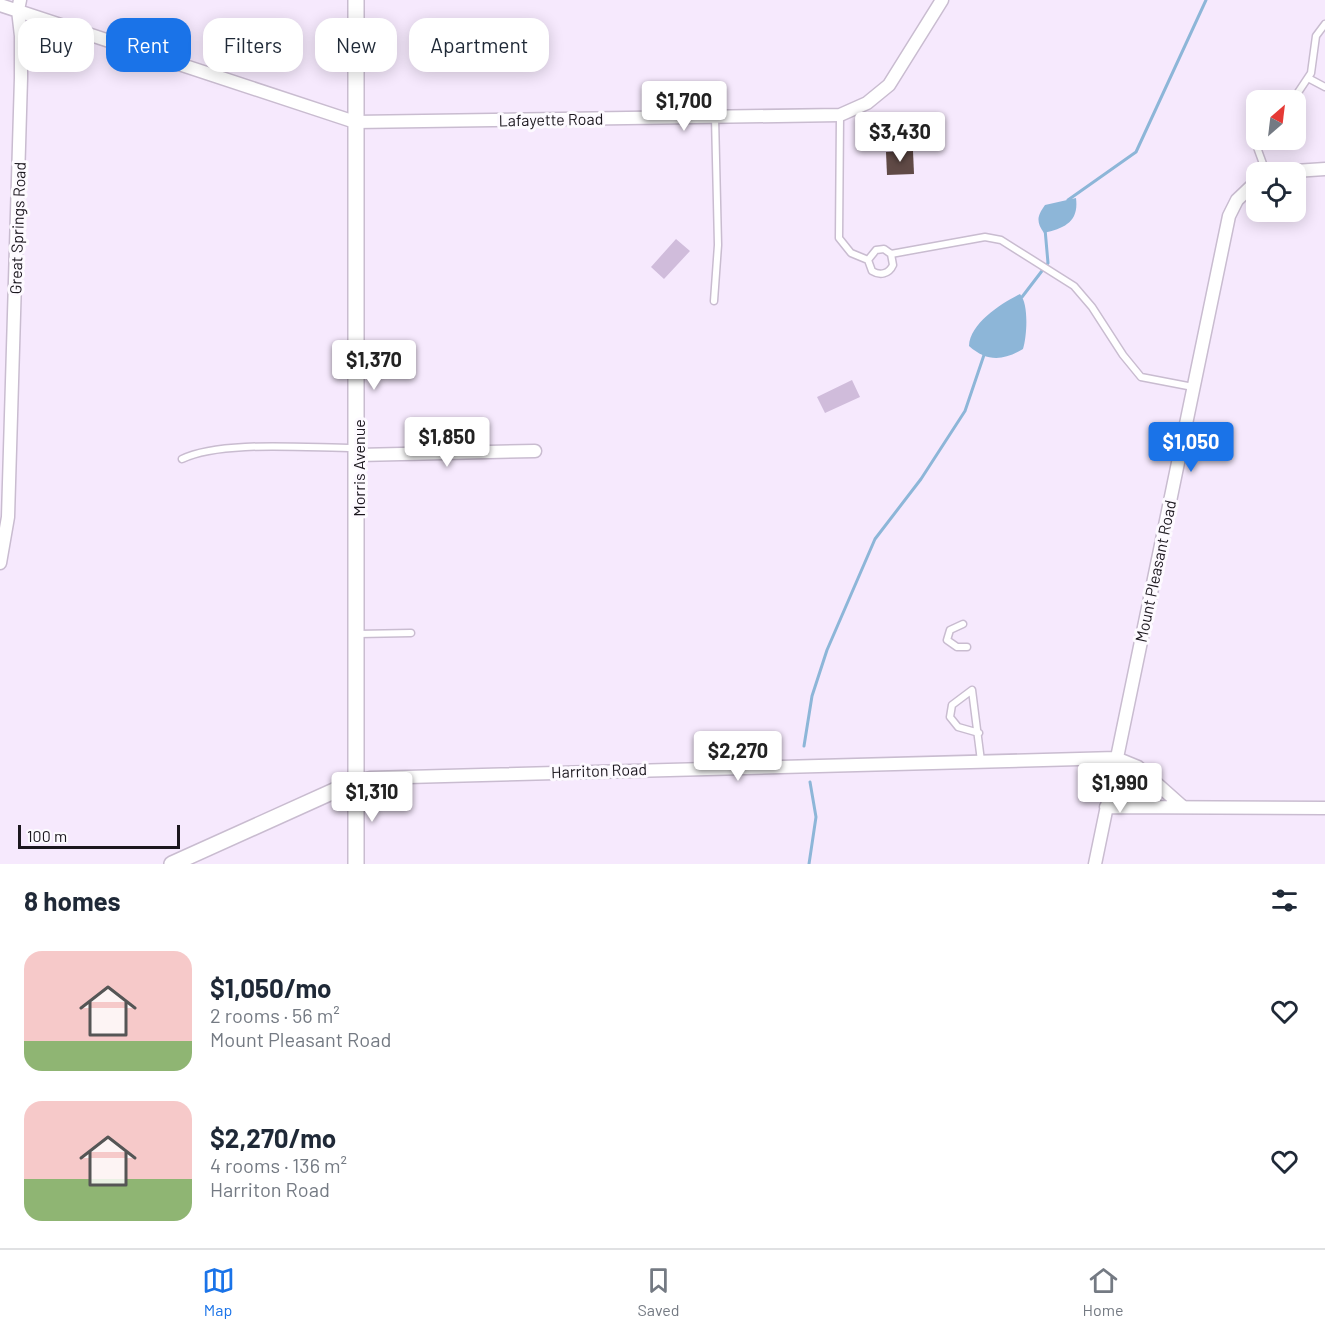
<!DOCTYPE html>
<meta charset="utf-8">
<style>
body{margin:0;font-family:Barlow,sans-serif;background:#f2f2f3;color:#1f2937;height:100vh;display:flex;flex-direction:column;font-size:22px;white-space:nowrap}
*{box-sizing:border-box;margin:0}
p{font-size:20px;color:#747a83}
.icon{flex:none;width:33px;height:33px;fill:none;stroke:currentColor;stroke-width:2;stroke-linecap:round;stroke-linejoin:round}
.map{position:relative;height:864px;overflow:hidden}
.side{display:flex;flex-direction:column;background:#fff;flex:1}
.side>*{flex:none}
.banner{position:absolute;left:18px;top:18px;width:600px;height:54px;display:flex;gap:12px}
.needle{width:39px;rotate:28deg}
.controls{position:absolute;left:1246px;top:90px;display:grid;gap:12px}
.controls a{display:grid;place-items:center;width:60px;height:60px;border-radius:12px;background:#fff;box-shadow:0 3px 15px #0003;font-size:30px}
.scale{position:absolute;left:18px;bottom:15px;width:162px;box-sizing:border-box;padding-left:6px;border:3px solid #1b171e;border-top:0;font-size:16px;line-height:21px;white-space:nowrap;color:#1b171e;-webkit-text-stroke:4px #fdfaff;paint-order:stroke}
.price{position:absolute;translate:-50% -51px;padding:0 14px;border-radius:6px;background:#fff;color:#222;font-size:20px;line-height:39px;filter:drop-shadow(0 2px 3px #0008)}
.price::after{content:'';position:absolute;left:50%;top:36px;width:18px;height:14px;margin-left:-9px;background:inherit;clip-path:polygon(0 0,100% 0,50% 100%)}
.price.current{background:#1a73e8;color:#fff}
ul{padding:0;list-style:none}
li{display:flex;align-items:center;gap:18px;height:150px;padding:0 24px}
li span{display:grid;place-items:center;flex:none;width:168px;height:120px;border-radius:18px;color:#555}
li>.icon{margin-inline-start:auto}
span .icon{width:72px;height:72px;fill:#fffc;stroke-width:1}
li b{font-size:26px}
h2{display:flex;justify-content:space-between;align-items:center;height:72px;padding:0 24px;font-size:26px}
.chip{padding:0 21px;border-radius:18px;background:#fff;box-shadow:0 3px 15px #0003;font-size:21px;line-height:54px}
.chip.current{background:#1a73e8;color:#fff}
.menu{display:flex;justify-content:space-around;align-items:center;height:84px;border-top:2px solid #e0e1e3;background:#fff;font-size:16px;color:#747a83}
.menu a{display:grid;justify-items:center;gap:3px}
.menu .current{color:#1a73e8}
.map>svg:first-child{display:block}
.green{fill:#d0bcdb}
.water{fill:#8db6d8}
.lines{fill:none;stroke-linecap:round;stroke-linejoin:round}
.stream{stroke:#8db6d8;stroke-width:3}
.building{fill:#604a46}
.service-casing{stroke:#c9bcd0;stroke-width:9}
.minor-casing{stroke:#c9bcd0;stroke-width:15}
.tertiary-casing{stroke:#c9bcd0;stroke-width:18}
.service{stroke:#fff;stroke-width:6}
.minor{stroke:#fff;stroke-width:12}
.tertiary{stroke:#fff;stroke-width:15}
.labels{text-anchor:middle;dominant-baseline:central;stroke-width:6;stroke-linejoin:round;paint-order:stroke}
.street-label{font-size:16px;fill:#1b171e;stroke:#fdfaff}
</style>
<div class="map">
<svg width="1325" height="864" viewBox="0 0 1325 864">
<rect width="100%" height="100%" fill="#f6e9fd"/>
<path class="green" d="M676 239 690 251 664 279 651 267Z
M852 380 860 397 825 413 817 397Z"/>
<path class="water" d="M1076 198C1079 222 1065 228 1044 233 1036 222 1037 216 1045 205Z
M1020 294C1029 304 1027 336 1023 349 1003 361 987 362 969 346 970 323 1002 303 1020 294Z"/>
<g class="lines">
<path class="stream" d="M1068 200 1136 152 1206 0
M1022 297 1048 263 1045 229
M804 746 812 696 827 650 875 539 921 479 965 411 985 352
M809 864 816 817 810 782"/>
</g>
<path class="building" d="M913 151 914 174 887 175 886 152Z"/>
<g class="lines">
<g class="service-casing">
<path id="service" d="M1308 78 1325 87
M1293 100 1311 73 1316 36 1325 24
M840 116 839 238 851 253 868 260
M1257 137 1254 139 1266 172
M891 254 893 265C889 274 880 276 872 271L868 260 876 250 884 249 891 254 985 237 1001 240 1074 286 1092 307 1123 355 1141 377 1193 387
M714 301 718 245 715 117
M182 459C221 440 308 448 354 448
M963 624 950 630 947 640 957 647H967
M358 634 411 633
M979 733 958 727 950 717 952 705 972 690 981 761"/>
</g>
<g class="minor-casing">
<path id="minor" d="M0 5 355 122 840 115 867 103 889 85 942 0
M1280 172 1325 169
M358 455 535 451
M0 563 8 517 21 78V36L18 10 20 0
M356 781 370 778 1116 758 1138 767 1183 807
M1106 807 1325 808
M1095 864 1229 216 1237 200 1257 181"/>
</g>
<g class="tertiary-casing">
<path id="tertiary" d="M172 864 356 781
M356 864V0"/>
</g>
<use href="#service" class="service"/>
<use href="#minor" class="minor"/>
<use href="#tertiary" class="tertiary"/>
</g>
<g class="labels">
<g class="street-label">
<text transform="translate(551 119) rotate(-1)">Lafayette Road</text>
<text transform="translate(17 228) rotate(-88)">Great Springs Road</text>
<text transform="translate(358 468) rotate(-90)">Morris Avenue</text>
<text transform="translate(1155 571) rotate(-78)">Mount Pleasant Road</text>
<text transform="translate(599 770) rotate(-2)">Harriton Road</text>
</g>
</g>
</svg>
<div class="controls">
<a><svg class="needle" viewBox="-14 -14 28 28"><path d="M0-13l5 13h-10z" fill="#e53935"/><path d="M0 13l5-13h-10z" fill="#747a83"/></svg></a>
<a><svg class="icon" aria-label="locate" viewBox="0 0 24 24"><circle cx="12" cy="12" r="6"/><path d="M12 2v4M12 18v4M2 12h4M18 12h4"/></svg></a>
</div>
<div class="scale">100 m</div>
<b class="price" style="left:684px;top:132px">$1,700</b>
<b class="price" style="left:900px;top:163px">$3,430</b>
<b class="price" style="left:374px;top:391px">$1,370</b>
<b class="price" style="left:447px;top:468px">$1,850</b>
<b class="price current" style="left:1191px;top:473px">$1,050</b>
<b class="price" style="left:738px;top:782px">$2,270</b>
<b class="price" style="left:1120px;top:814px">$1,990</b>
<b class="price" style="left:372px;top:823px">$1,310</b>
<div class="banner">
<a class="chip">Buy</a>
<a class="chip current">Rent</a>
<a class="chip">Filters</a>
<a class="chip">New</a>
<a class="chip">Apartment</a>
</div>
</div>
<section class="side">
<h2>8 homes<svg class="icon" aria-label="filters" viewBox="0 0 24 24"><path d="M4 7h16M4 17h16"/><circle cx="9" cy="7" r="2"/><circle cx="15" cy="17" r="2"/></svg></h2>
<ul>
<li><span style="background:linear-gradient(#f6c9c9 75%,#8fb573 0)"><svg class="icon" aria-label="home" viewBox="0 0 24 24"><path d="M3 11l9-7 9 7M6 9v11h12V9"/></svg></span><div><b>$1,050/mo</b><p>2 rooms · 56 m²</p><p>Mount Pleasant Road</p></div><svg class="icon" aria-label="heart" viewBox="0 0 24 24"><path d="M12 20l-8-8c-3-5 5-10 8-4 3-6 11-1 8 4z"/></svg></li>
<li><span style="background:linear-gradient(#f6c9c9 65%,#8fb573 0)"><svg class="icon" aria-label="home" viewBox="0 0 24 24"><path d="M3 11l9-7 9 7M6 9v11h12V9"/></svg></span><div><b>$2,270/mo</b><p>4 rooms · 136 m²</p><p>Harriton Road</p></div><svg class="icon" aria-label="heart" viewBox="0 0 24 24"><path d="M12 20l-8-8c-3-5 5-10 8-4 3-6 11-1 8 4z"/></svg></li>
</ul>
</section>
<nav class="menu">
<a class="current"><svg class="icon" aria-label="map" viewBox="0 0 24 24"><path d="M3 6l6-2 6 2 6-2v14l-6 2-6-2-6 2zM9 4v14M15 6v14"/></svg>Map</a>
<a><svg class="icon" aria-label="saved" viewBox="0 0 24 24"><path d="M7 4h10v16l-5-4-5 4z"/></svg>Saved</a>
<a><svg class="icon" aria-label="home" viewBox="0 0 24 24"><path d="M3 11l9-7 9 7M6 9v11h12V9"/></svg>Home</a>
</nav>
